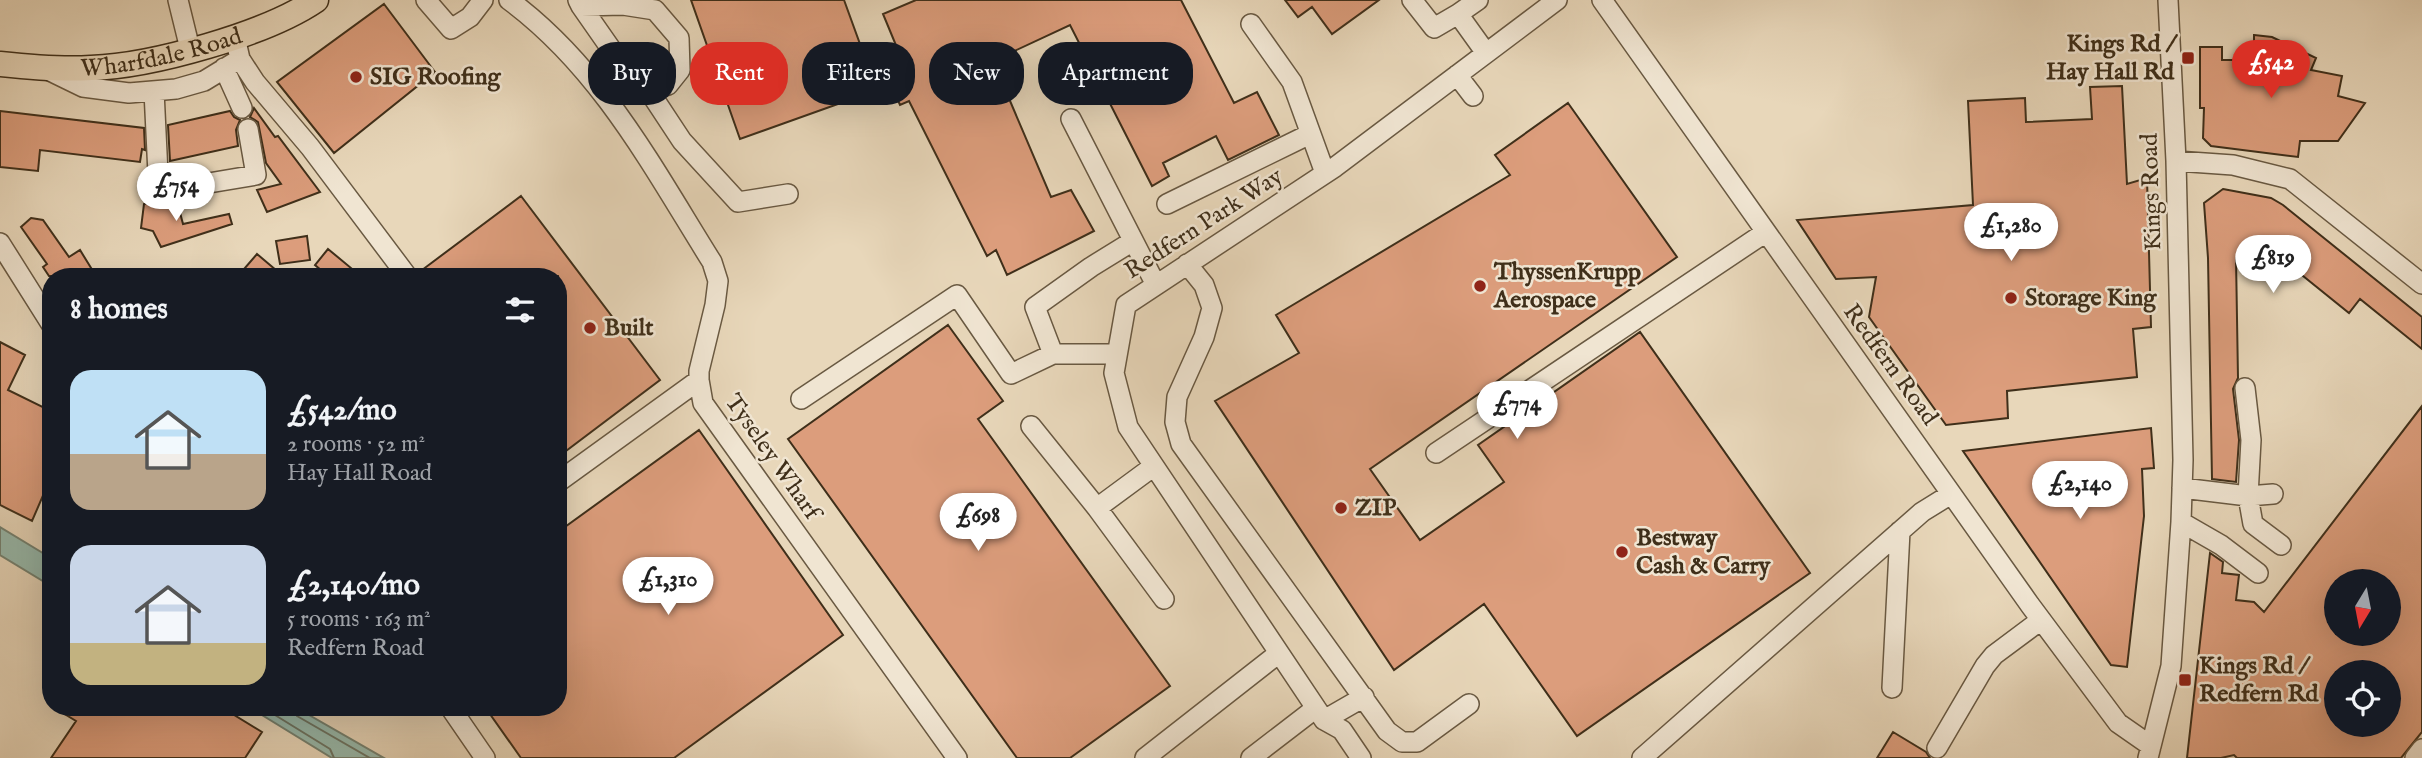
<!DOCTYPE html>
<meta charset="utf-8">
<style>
body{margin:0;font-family:"IM FELL English",serif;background:#242831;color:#f1f3f6;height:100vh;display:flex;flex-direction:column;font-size:26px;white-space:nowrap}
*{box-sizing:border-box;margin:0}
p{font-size:23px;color:#9ea1a6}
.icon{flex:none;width:38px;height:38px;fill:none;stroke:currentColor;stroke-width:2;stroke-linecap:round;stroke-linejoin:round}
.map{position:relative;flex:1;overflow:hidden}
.side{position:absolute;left:42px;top:268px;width:525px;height:448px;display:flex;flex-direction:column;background:#171b24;border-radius:28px;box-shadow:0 7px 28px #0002}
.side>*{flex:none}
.guide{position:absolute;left:588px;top:42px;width:665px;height:63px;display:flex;gap:14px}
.needle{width:46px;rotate:190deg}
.tools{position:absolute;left:2324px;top:569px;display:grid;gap:14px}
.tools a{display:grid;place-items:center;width:77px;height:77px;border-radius:50%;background:#171b24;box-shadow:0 7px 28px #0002;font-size:35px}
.price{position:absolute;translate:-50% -60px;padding:0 16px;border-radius:24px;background:#fff;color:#222;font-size:23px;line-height:46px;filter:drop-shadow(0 2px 4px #0008)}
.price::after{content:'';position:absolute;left:50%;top:42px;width:21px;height:16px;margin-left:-10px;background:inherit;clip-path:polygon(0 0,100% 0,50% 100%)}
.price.selected{background:#d93025;color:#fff}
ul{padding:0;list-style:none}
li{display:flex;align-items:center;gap:21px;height:175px;padding:0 28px}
li span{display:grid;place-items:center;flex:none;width:196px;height:140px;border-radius:21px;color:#555}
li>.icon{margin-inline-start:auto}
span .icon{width:84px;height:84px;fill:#fffc;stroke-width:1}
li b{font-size:30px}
h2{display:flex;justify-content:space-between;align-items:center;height:84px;padding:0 28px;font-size:30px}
.tag{padding:0 24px;border-radius:28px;background:#171b24;box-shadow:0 7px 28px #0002;font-size:24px;line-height:63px}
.tag.selected{background:#d93025;color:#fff}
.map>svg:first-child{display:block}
.water{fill:#97baad;stroke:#748272;stroke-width:2}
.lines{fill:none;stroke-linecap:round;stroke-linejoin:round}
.shore{stroke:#6b7464;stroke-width:2}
.building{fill:#dc9d7c;stroke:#3f2f1a;stroke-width:2;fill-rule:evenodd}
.minor-casing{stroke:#695942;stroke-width:22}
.major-casing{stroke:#3f2f1a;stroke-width:27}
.minor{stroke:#f0e5d2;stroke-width:19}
.major{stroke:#e8d7ba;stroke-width:24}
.poi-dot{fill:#8f2418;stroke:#f0e5d2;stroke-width:2.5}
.labels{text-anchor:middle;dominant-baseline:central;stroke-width:5;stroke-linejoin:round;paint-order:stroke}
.poi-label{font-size:24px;font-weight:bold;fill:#3f2f1a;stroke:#f0e5d2;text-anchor:start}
.street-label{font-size:24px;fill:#3f2f1a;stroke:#f0e5d2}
</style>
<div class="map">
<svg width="2422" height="758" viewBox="0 0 2422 758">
<rect width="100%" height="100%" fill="#e8d7ba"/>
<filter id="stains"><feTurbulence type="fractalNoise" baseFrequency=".00286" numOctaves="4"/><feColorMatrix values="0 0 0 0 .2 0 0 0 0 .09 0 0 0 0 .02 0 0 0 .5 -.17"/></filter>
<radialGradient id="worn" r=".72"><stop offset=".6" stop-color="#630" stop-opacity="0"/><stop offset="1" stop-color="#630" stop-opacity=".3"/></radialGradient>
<path class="water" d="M0 527 51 558V586L0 555Z
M249 707H295L384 758H332Z"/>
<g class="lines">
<path class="shore" d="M262 707 330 749 334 758
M293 707 297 716 370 758"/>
</g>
<path class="building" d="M691 0H844L868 66 900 55 883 14 916 0H1181L1234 103 1257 92 1279 135 1228 160 1216 136 1163 163 1169 176 1152 186 1070 25 993 61 1051 197 1071 190 1094 231 1007 275 996 250 987 256 909 101 900 105 891 85 740 139Z
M1285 0H1379L1332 34 1312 7 1298 17Z
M384 4 435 72 334 153 277 82Z
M2254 35 2272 37 2316 58 2311 70 2342 76 2338 96 2365 103 2338 141H2300L2298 157 2211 146 2203 138 2204 108H2200V47H2222V60H2254Z
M2122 86 2127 184 2147 178 2151 327 2133 329 2137 377 2007 391 2008 418 1946 425 1869 317 1876 277 1836 279 1797 220 1973 205 1968 101 2025 98 2026 122 2092 119 2090 87Z
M1568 103 1677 257 1370 469 1420 540 1504 482 1478 445 1640 332 1810 573 1577 736 1484 604 1394 670 1215 401 1299 353 1276 315 1510 175 1495 155Z
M254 108 275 137 278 136 320 192 267 212 257 190 281 184 266 163 258 122 250 117Z
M0 111 144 128 145 150 142 149 140 162 40 150 38 171 0 167Z
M230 111 234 117 240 120 236 130 238 146 170 161 168 125Z
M2223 189 2271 198 2283 205 2422 317V349L2360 299 2349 313 2256 238 2255 259 2236 258 2238 378 2233 389 2239 440 2236 482 2212 479 2208 258 2204 203Z
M521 196 660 380 558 457V276H419L418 273Z
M161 200 168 202 177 201 183 224 229 214 232 224 161 247 153 231 141 228 144 204Z
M31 218 43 220 69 257 80 250 96 276H49L43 267 47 264 21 227Z
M307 236 310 260 280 264 276 241Z
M328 249 351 268 344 276H328L315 265Z
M257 254 283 276H238Z
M948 325 1003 401 978 419 1170 686 1070 758H1017L788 439Z
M0 342 25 355 8 390 51 411V477L32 521 0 505Z
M2422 406V732L2401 758H2237L2234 755 2221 758H2187L2210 553 2223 562 2222 573 2239 575 2236 600 2254 602 2264 612ZM2336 581H2389V634H2336ZM2336 672H2389V724H2336Z
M2151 428 2154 468 2142 469 2144 516 2127 667 2111 665 1963 451Z
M699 430 843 635 674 758H521L485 707H558V532Z
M53 707H221L262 732 245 758H51L76 721Z
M1893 732 1926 752 1930 758H1877Z"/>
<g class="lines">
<g class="minor-casing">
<path id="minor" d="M178 0 190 49
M426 0 451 29 470 17 483 0
M509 0C601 68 653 168 712 262L718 281 715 305 699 371V380L703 403 957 758
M578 0 581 6 618 59 649 91 668 85 680 70 679 38 655 10 623 5 581 6
M1412 0 1434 28 1458 14
M1478 0 1458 14 1486 53
M1602 0 2030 605 2118 723 2151 746
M1251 24 1292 82 1325 173
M235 37 240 59 255 82 310 147 407 276
M224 68 242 108
M46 69 83 87 129 93 176 89 204 81 240 59
M1457 75 1473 96
M154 91 158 174 167 190 256 175 248 129
M649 91 682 141 738 202 788 194
M1071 119 1156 285
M2176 161 2233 165 2290 179 2422 284
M1167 204 1310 134
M0 243 51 324
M1187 264 1204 285 1212 308 1204 337 1177 397 1175 422 1181 444 1387 731 1402 742H1417L1469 704
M1053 354 1035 307 1091 267 1133 241
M2245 388 2251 440 2248 496 2253 524 2281 545
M801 399 957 295 1011 374 1053 354H1117
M1031 426 1097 508
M1436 453 1766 232
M1154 466 1097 508 1164 599
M558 482 699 380
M2182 488 2248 496 2273 494
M2181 522 2221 545 2258 573
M1892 688 1900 531
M450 707 485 758
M1324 720 1364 697
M1937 748 1985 666 1994 655 2041 620
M1145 758 1279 653
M1251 758 1316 708
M1361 758 1342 730 1324 720 1128 427 1114 373 1126 305 1335 167 1557 0
M1642 758 1922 512 1951 494
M2148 758 2171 666 2181 522 2183 460 2176 161 2168 0
M2415 758 2422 749"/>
</g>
<g class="major-casing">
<g id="major">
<path id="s1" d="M0 64C28 67 63 70 91 68 152 66 266 34 316 0"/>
</g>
</g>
<use href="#minor" class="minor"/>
<use href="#major" class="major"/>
</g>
<g class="poi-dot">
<rect x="2181" y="51" width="14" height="14" rx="3.5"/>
<circle cx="356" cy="77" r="7"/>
<circle cx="1480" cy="286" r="7"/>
<circle cx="2011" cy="298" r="7"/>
<circle cx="590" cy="328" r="7"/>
<circle cx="1341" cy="508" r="7"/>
<circle cx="1622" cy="552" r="7"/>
<rect x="2178" y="673" width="14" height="14" rx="3.5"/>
</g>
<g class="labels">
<g class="poi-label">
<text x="2174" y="44" text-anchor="end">Kings Rd /<tspan x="2174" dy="28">Hay Hall Rd</tspan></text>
<text x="370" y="77">SIG Roofing</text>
<text x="1494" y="272">ThyssenKrupp<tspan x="1494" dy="28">Aerospace</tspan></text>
<text x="2025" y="298">Storage King</text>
<text x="604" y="328">Built</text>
<text x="1355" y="508">ZIP</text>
<text x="1636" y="538">Bestway<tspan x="1636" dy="28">Cash &amp; Carry</tspan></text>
<text x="2199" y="666">Kings Rd /<tspan x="2199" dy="28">Redfern Rd</tspan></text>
</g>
<g class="street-label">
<text stroke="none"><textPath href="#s1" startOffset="163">Wharfdale Road</textPath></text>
<text transform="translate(2152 192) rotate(-92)">Kings Road</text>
<text transform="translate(1204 224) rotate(-33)">Redfern Park Way</text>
<text transform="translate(1890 365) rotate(54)">Redfern Road</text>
<text transform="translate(772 457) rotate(55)">Tyseley Wharf</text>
</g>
</g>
<rect width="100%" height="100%" filter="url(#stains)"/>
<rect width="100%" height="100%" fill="url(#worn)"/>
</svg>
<div class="tools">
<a><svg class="needle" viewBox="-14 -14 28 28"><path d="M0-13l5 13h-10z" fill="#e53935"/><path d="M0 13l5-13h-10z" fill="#9ea1a6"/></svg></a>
<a><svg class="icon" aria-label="locate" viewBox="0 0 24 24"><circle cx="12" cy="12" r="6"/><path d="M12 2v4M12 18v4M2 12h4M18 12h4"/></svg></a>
</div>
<b class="price selected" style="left:2271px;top:100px">£542</b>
<b class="price" style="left:176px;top:223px">£754</b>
<b class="price" style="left:2011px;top:263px">£1,280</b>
<b class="price" style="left:2273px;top:295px">£819</b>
<b class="price" style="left:1517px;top:441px">£774</b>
<b class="price" style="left:2080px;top:521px">£2,140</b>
<b class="price" style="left:978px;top:553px">£698</b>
<b class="price" style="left:668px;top:617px">£1,310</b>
<div class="guide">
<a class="tag">Buy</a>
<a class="tag selected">Rent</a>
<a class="tag">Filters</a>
<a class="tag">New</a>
<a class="tag">Apartment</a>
</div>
<section class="side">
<h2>8 homes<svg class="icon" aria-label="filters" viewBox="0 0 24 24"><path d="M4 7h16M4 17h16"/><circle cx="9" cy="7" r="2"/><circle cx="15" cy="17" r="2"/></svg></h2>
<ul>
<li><span style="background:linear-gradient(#bfe0f5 60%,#b9a48a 0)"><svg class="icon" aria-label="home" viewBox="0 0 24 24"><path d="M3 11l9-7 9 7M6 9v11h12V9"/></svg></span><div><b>£542/mo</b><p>2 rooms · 52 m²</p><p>Hay Hall Road</p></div></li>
<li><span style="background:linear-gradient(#c9d6e8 70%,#c2b280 0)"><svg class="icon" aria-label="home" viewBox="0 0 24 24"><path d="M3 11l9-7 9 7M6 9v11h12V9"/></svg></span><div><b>£2,140/mo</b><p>5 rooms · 163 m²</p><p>Redfern Road</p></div></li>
</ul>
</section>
</div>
